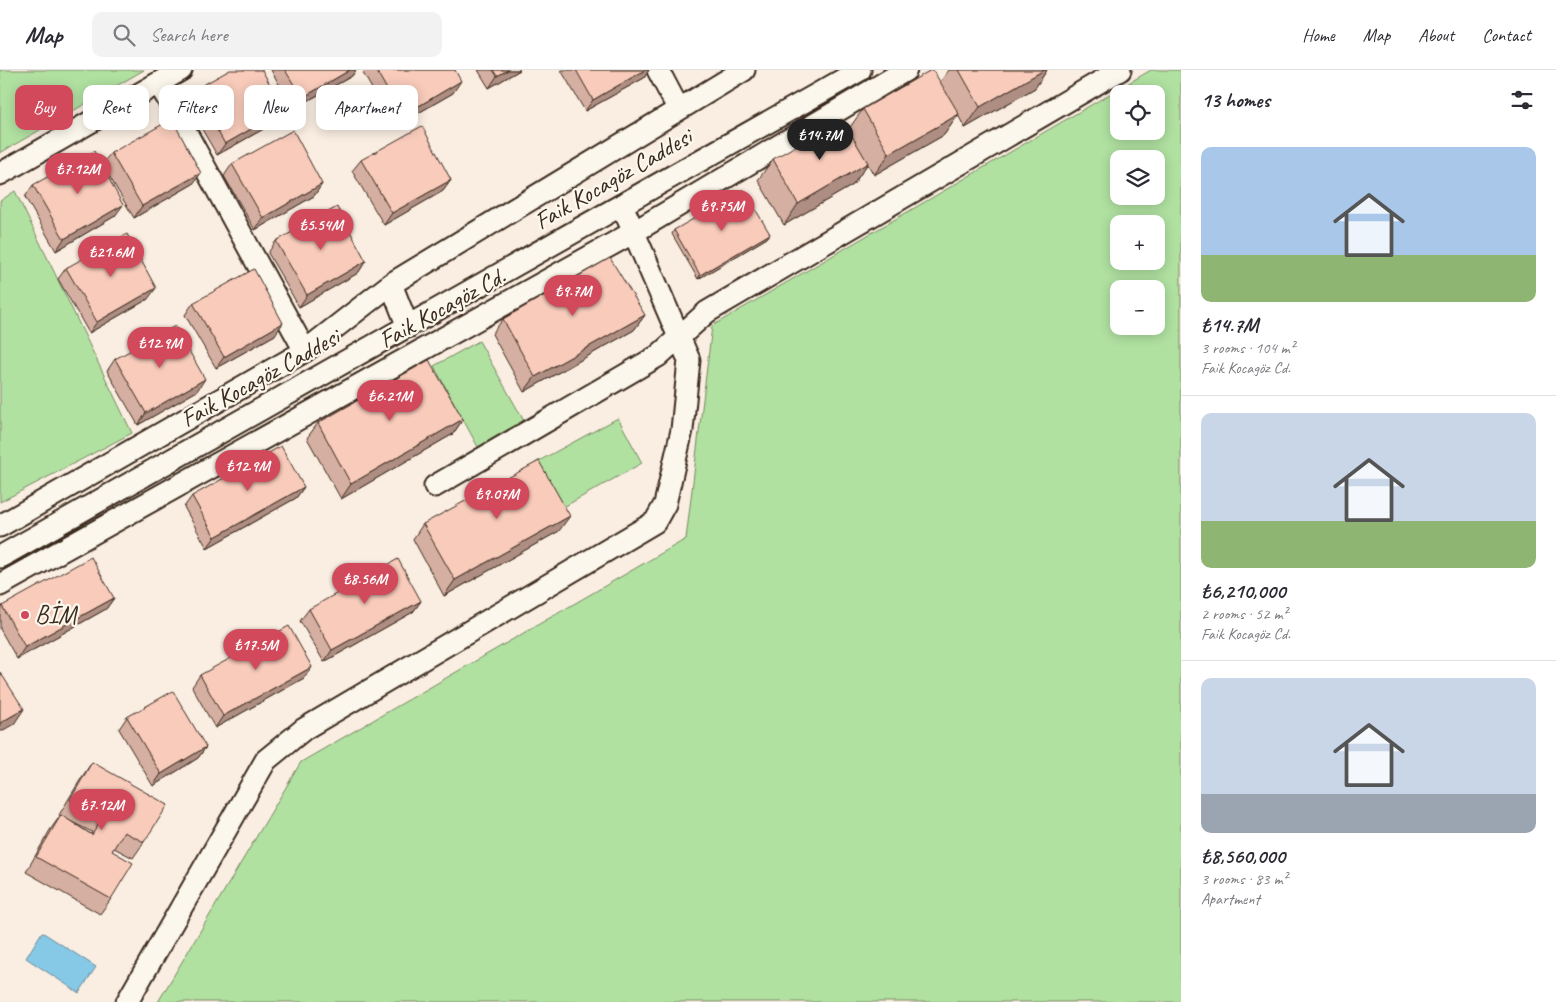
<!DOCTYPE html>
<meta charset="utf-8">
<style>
body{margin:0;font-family:Caveat,sans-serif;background:#f2f2f3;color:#2b2b33;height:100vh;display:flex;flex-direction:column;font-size:19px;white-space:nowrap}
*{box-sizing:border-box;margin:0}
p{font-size:16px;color:#7c7c81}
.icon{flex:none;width:28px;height:28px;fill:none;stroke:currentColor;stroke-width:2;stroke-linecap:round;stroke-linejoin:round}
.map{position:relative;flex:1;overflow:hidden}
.sheet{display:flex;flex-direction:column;background:#fff;width:375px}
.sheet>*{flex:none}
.hud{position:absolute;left:15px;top:15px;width:475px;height:45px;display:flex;gap:10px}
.controls{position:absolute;left:1110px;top:15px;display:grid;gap:10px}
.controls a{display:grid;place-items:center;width:55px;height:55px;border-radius:10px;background:#fff;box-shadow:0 2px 12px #0003;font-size:25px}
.price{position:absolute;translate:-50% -42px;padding:0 11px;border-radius:18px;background:#d1495b;color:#fff;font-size:16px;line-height:32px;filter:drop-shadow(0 1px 2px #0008)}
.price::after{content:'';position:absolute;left:50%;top:30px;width:15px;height:11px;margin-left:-8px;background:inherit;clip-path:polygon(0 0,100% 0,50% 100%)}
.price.current{background:#222;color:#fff}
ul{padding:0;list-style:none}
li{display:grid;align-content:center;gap:10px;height:265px;padding:0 20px}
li+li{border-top:1px solid #e1e1e2}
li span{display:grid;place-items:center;height:155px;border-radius:10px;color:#555}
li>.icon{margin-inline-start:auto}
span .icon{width:90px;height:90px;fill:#fffc;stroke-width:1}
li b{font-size:21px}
h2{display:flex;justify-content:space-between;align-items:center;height:60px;padding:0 20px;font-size:21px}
.pill{padding:0 18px;border-radius:10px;background:#fff;box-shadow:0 2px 12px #0003;font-size:18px;line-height:45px}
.pill.current{background:#d1495b;color:#fff}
header{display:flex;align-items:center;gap:30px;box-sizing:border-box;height:70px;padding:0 25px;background:#fff;border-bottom:1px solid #e1e1e2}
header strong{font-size:24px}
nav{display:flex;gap:28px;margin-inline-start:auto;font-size:18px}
.search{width:350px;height:45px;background:#f2f2f3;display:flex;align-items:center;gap:12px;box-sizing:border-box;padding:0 18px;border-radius:10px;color:#7c7c81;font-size:19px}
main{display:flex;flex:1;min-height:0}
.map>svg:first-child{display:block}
.green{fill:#b0e1a1;stroke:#768660;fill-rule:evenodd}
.water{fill:#86c9e7;stroke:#688997}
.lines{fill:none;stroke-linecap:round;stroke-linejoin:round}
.minor-casing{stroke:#3b2a1e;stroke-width:25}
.minor{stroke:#fbf7ec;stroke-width:21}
.wall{fill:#d5afa1;stroke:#3b2a1e;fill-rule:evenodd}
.shaded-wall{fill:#ae8e83;stroke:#3b2a1e}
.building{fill:#f8cbbb;stroke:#3b2a1e}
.poi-dot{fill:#d1495b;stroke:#fbf7ec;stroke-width:2}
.labels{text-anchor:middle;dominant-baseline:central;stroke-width:4.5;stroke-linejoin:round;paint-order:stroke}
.street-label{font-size:25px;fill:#3b2a1e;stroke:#fbf7ec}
.poi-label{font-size:25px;fill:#3b2a1e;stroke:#fbf7ec;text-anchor:start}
</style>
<header>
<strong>Map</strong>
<div class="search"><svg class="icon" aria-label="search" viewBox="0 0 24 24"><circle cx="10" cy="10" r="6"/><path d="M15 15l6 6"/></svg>Search here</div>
<nav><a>Home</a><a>Map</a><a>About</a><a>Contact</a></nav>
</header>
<main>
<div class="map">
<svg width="1181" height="932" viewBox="0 0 1181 932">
<rect width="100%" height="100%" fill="#faeee2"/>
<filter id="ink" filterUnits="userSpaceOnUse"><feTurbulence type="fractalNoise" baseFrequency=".02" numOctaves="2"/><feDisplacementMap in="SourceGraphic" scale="10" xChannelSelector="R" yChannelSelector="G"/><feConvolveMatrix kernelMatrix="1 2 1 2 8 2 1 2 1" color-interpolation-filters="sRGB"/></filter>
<g filter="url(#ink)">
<path class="green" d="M0 0H144L0 83Z
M1151 0H1181V932H158L301 692 686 469 712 256ZM1119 24H1156V61H1119ZM1119 89H1156V126H1119ZM1119 154H1156V191H1119ZM1119 219H1156V256H1119Z
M15 121 132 363 0 432V131Z
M479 271 524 351 478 377 434 296Z
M618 348 642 393 560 439 535 393Z"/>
<path class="water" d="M42 862 96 897 79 923 26 888Z"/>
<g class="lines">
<g class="minor-casing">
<path id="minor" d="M658 0 678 38
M159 13 305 281
M0 104 181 0
M391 214 408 257
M435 416 658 286 707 242 1120 0
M0 456 305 281 391 214 744 0
M0 487 860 0
M0 515 634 162 906 0
M127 932 266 690 304 659 655 452 665 434 682 360 689 290 622 135"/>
</g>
<use href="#minor" class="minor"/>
</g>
<path class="wall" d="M271 0H356L352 6 293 39Z
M366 0H455L453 23 394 57 363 3Z
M478 0H520L489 18Z
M561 0H649L644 8 585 41Z
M949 0H1047L1035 18 965 58 958 45 944 65 874 105 848 60 863 39 940 12Z
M194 20 284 40 276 52 217 85 186 32Z
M111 83 193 114 134 148 102 94Z
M773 89 868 93 853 115 784 155 758 110Z
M361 90 451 110 443 121 384 155 352 101Z
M232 94 322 114 314 126 255 160 224 106Z
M33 115 115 146 56 181 25 127Z
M674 160 770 164 767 168 698 209 672 164Z
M276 171 366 191 358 203 299 237 268 183Z
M66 198 148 229 89 263 58 209Z
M193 233 275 265 216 298 185 245Z
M645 245 634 260 524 322 492 264 503 249Z
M115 289 197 321 138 355 107 301Z
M463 349 453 364 341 429 307 368 318 353Z
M304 417 296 428 207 478 184 437 192 426Z
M423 454 559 461 444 526 413 469Z
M114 528 106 539 17 589 0 559V540L2 536Z
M421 531 413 542 324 592 300 551 309 539Z
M312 597 304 608 215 658 192 617 200 605Z
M127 647 206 677 198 688 153 716 119 659Z
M92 692 144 772 133 788 114 778 112 781 111 829 100 844 26 802 50 760 60 746 59 745 82 707ZM66 749 92 762 91 764Z"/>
<path class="shaded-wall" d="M350 0H356L352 6 293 39 302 28Z
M508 0H520L489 18 497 6Z
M645 0H649L644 8 585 41 593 30Z
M1044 0H1047L1035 18 965 58 980 37Z
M461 11 453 23 394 57 402 46Z
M284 40 276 52 217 85 225 74Z
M959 44 944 65 874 105 889 84Z
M868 93 853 115 784 155 798 134Z
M201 103 193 114 134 148 142 136Z
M451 110 443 121 384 155 392 143Z
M322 114 314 126 255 160 263 148Z
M123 135 115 146 56 181 64 169Z
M770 164 767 168 698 209 700 205Z
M366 191 358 203 299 237 307 225Z
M156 218 148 229 89 263 97 252Z
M645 245 634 260 524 322 535 307Z
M283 253 275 265 216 298 224 287Z
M205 309 197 321 138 355 146 343Z
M463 349 453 364 341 429 351 414Z
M304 417 296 428 207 478 215 467Z
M570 446 559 461 444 526 455 510Z
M114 528 106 539 17 589 25 577Z
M421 531 413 542 324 592 332 580Z
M312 597 304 608 215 658 223 646Z
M24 639 14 654 0 662V653Z
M206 677 198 688 153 716 161 704Z"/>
<path class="building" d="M230 0H262L284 40 225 74 194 20Z
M285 0H350L302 28Z
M376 0H455L461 11 402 46Z
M493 0H508L497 6Z
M576 0H645L593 30Z
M931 0H933L959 44 889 84 863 39Z
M959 0H1044L980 37Z
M172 49 201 103 142 136 111 83Z
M842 49 868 93 798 134 773 89Z
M422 56 451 110 392 143 361 90Z
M293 60 322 114 263 148 232 94Z
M94 81 123 135 64 169 33 115Z
M744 120 770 164 700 205 674 160Z
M337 137 366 191 307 225 276 171Z
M127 164 156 218 97 252 66 198Z
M610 188 645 245 535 307 503 249Z
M254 199 283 253 224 287 193 233Z
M175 256 205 309 146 343 115 289Z
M429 290 463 349 351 414 318 353Z
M281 376 304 417 215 467 192 426Z
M539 391 570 446 455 510 423 454Z
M91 487 114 528 25 577 2 536Z
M398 489 421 531 332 580 309 539Z
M289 556 312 597 223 646 200 605Z
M0 602 24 639 0 653Z
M173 621 206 677 161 704 127 647Z
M92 692 168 735 144 772 124 762 112 781 133 793 111 829 36 787 61 745 92 765 103 747 70 730Z"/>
</g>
<circle class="poi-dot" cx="25" cy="545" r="5"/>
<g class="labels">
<g class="street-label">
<text transform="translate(613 109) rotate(-30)">Faik Kocagöz Caddesi</text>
<text transform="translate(442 238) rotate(-29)">Faik Kocagöz Cd.</text>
<text transform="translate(260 308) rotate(-29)">Faik Kocagöz Caddesi</text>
</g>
<g class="poi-label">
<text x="35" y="545">BİM</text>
</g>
</g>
</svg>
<div class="controls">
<a><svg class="icon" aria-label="locate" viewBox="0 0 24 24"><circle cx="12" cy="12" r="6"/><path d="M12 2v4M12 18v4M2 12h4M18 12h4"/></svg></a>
<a><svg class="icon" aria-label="layers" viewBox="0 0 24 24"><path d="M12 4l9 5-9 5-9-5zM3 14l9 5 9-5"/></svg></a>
<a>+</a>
<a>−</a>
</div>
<b class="price current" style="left:820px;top:91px">₺14.7M</b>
<b class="price" style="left:78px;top:125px">₺7.12M</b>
<b class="price" style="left:722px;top:162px">₺9.75M</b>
<b class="price" style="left:321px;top:181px">₺5.54M</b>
<b class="price" style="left:111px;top:208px">₺21.6M</b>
<b class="price" style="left:573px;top:247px">₺9.7M</b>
<b class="price" style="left:160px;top:299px">₺12.9M</b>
<b class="price" style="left:390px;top:352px">₺6.21M</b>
<b class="price" style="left:248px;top:422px">₺12.9M</b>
<b class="price" style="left:497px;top:450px">₺9.07M</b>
<b class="price" style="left:365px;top:535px">₺8.56M</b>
<b class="price" style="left:256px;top:601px">₺17.5M</b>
<b class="price" style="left:102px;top:761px">₺7.12M</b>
<div class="hud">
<a class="pill current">Buy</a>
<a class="pill">Rent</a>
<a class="pill">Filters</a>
<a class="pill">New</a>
<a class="pill">Apartment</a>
</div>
</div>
<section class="sheet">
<h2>13 homes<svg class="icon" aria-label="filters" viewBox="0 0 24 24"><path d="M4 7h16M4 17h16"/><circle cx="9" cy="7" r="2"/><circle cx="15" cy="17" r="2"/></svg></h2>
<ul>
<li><span style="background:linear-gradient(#a9c7e8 70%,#8fb573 0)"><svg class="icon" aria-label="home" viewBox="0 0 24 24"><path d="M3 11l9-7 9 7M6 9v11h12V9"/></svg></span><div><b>₺14.7M</b><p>3 rooms · 104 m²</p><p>Faik Kocagöz Cd.</p></div></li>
<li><span style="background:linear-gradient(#c9d6e8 70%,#8fb573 0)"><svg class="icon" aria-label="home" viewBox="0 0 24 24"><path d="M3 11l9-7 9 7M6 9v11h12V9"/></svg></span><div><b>₺6,210,000</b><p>2 rooms · 52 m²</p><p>Faik Kocagöz Cd.</p></div></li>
<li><span style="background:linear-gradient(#c9d6e8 75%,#9aa5b1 0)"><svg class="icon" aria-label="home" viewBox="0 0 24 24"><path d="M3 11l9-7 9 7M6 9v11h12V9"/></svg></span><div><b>₺8,560,000</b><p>3 rooms · 83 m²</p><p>Apartment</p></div></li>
</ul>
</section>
</main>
